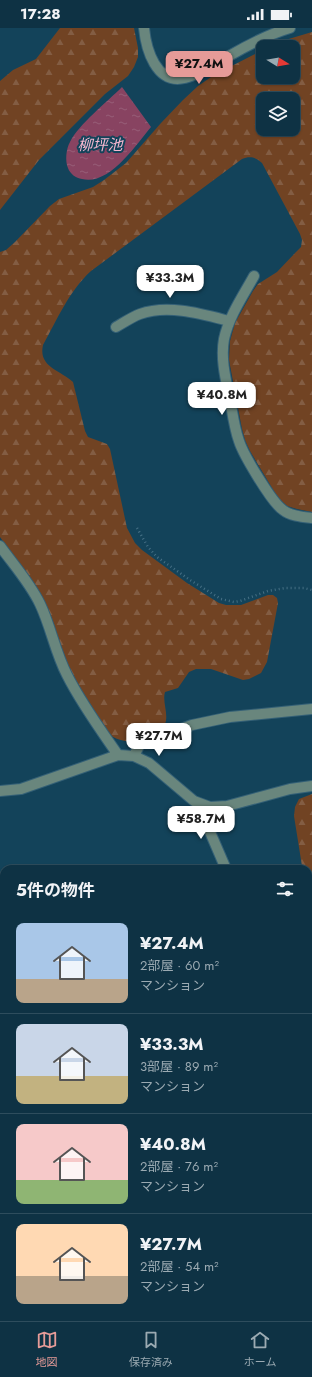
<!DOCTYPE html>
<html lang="ja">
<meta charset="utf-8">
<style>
body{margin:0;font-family:Jost,"Noto Sans JP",sans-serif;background:#1c3e4f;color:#f1f3f6;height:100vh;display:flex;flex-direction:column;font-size:15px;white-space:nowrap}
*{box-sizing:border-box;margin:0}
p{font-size:13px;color:#9baab2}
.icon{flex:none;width:22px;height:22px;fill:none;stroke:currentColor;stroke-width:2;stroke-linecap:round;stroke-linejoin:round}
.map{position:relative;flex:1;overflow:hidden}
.side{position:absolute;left:0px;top:837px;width:312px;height:456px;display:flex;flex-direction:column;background:#0e3244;border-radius:12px 12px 0 0;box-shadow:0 1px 3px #0004,0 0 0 1px #2e4d5d}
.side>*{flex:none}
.needle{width:26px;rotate:101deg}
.tools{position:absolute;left:256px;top:12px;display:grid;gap:8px}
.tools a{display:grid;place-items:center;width:44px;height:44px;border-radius:8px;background:#0e3244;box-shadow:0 1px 3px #0004,0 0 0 1px #2e4d5d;font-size:20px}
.price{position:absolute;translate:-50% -34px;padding:0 9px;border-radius:8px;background:#fff;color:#222;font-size:13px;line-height:26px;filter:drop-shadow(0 1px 2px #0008)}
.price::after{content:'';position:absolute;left:50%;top:24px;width:12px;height:9px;margin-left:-6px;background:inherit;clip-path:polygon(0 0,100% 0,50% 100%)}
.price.current{background:#e69b98;color:#111}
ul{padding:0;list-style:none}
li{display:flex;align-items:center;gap:12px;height:100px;padding:0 16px}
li+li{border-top:1px solid #2e4d5d}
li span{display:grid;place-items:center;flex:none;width:112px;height:80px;border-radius:8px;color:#555}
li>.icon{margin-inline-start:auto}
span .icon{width:48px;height:48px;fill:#fffc;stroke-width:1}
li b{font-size:17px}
h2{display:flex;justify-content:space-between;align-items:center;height:48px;padding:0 16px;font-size:17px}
.status{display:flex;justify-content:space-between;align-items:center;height:28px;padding:0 20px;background:#0e3244;direction:ltr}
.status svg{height:11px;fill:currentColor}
.menu{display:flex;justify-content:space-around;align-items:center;height:56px;border-top:1px solid #2e4d5d;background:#0e3244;font-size:11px;color:#9baab2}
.menu a{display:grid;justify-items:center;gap:2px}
.menu .current{color:#e69b98}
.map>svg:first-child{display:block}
.forest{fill:url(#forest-firs);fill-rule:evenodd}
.water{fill:url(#water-ripples)}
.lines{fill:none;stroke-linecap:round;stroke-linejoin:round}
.stream{stroke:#884361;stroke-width:5}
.minor-casing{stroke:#346076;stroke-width:12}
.major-casing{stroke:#346076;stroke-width:12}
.path{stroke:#467085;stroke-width:2.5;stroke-dasharray:1 3;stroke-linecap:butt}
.minor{stroke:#69867d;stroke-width:10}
.major{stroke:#90cdbb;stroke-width:10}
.labels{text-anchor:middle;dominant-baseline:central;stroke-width:4;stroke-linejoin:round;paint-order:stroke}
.water-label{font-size:15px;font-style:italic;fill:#f7b8d0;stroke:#13435a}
</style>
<div class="status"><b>17:28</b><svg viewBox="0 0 49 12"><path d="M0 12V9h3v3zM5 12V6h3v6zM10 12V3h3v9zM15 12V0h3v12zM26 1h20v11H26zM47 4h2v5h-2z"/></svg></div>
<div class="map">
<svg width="312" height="1293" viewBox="0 0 312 1293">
<defs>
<pattern id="forest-firs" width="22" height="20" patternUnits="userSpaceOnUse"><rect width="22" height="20" fill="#714323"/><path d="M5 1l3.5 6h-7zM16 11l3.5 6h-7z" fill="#835d43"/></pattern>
<pattern id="water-ripples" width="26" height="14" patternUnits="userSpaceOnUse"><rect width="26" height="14" fill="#884361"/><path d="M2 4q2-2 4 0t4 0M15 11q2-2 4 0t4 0" fill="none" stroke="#975d78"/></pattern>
</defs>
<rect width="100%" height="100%" fill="#13435a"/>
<path class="forest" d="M60 0H134L138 20V29L134 39 128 48 105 66 39 132 0 182V53L13 42 36 31Z
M312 4V484L297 481 287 478 278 470 250 423 245 412 242 401 229 332 230 313 235 295 253 263 258 256 277 244 296 224 301 219 302 212 300 206 262 135C255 129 250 128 242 131L91 243C69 263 57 292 43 317 38 339 60 342 73 354L85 403 88 409 107 416 110 421 127 500 135 515 142 522 187 555 219 575 226 577H241L268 567H273L277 570 278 575 267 634 261 645 249 651 243 652 211 641H196L189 644 178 660 165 664C162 674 169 686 165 696 161 703 133 713 125 713 119 712 114 710 110 707L77 655 67 637 48 582 40 565 0 509V224L6 222 15 214 50 178 59 171 93 159 104 152 126 135 161 95 183 72 198 58 214 47 263 22V49H293V19H269L282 13ZM263 71H293V101H263Z
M312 766V857L308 850V841H304L302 838 294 788 295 779 299 771Z
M308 934 312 939V1074L308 1072Z
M308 1241H312V1293H219L222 1289H308Z"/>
<path class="water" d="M122 59 151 99C136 117 109 158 82 151 76 150 70 146 68 140 65 133 66 121 70 114 79 96 107 74 122 59Z"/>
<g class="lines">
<path class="stream" d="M0 1201 4 1207"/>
<g class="minor-casing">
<path id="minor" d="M144 0C146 21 156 57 185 50 200 46 215 36 229 28 248 17 269 6 290 0
M254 248C243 268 229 288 224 311 220 333 227 356 231 377 233 389 235 402 239 413 243 426 272 475 283 482 290 488 303 489 312 490
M116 299C123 295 132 289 140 286 168 276 202 286 229 293
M0 518C13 536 30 555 40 576 51 599 55 624 67 647 81 675 100 701 118 727
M134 728 140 716 192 697 230 689 312 681
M0 763 21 761 118 727 134 728 149 735 194 773 210 779 227 778 290 761 312 758
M210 779 207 797 226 841
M308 1114 312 1117
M308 1190 311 1172
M308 1199 312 1200
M9 1289 18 1293
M89 1289V1293"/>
</g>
<g class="major-casing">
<path id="major" d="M0 1005 4 1014
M0 1083 4 1084
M0 1106 4 1108
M308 1147 312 1148
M308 1172H312
M65 1289V1293"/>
</g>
<path class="path" d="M137 500 148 519 157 529 190 552 221 571 234 574 240 573 268 563 285 560H304L312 562"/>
<use href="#minor" class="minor"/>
<use href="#major" class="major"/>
</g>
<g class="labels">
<g class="water-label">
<text x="100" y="117">柳坪池</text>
</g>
</g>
</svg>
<div class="tools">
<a><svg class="needle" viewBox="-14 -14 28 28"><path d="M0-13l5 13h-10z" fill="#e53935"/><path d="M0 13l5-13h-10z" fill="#9baab2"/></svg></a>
<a><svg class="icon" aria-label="layers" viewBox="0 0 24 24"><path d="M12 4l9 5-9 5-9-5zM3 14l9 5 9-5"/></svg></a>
</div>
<b class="price current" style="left:199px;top:57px">¥27.4M</b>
<b class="price" style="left:170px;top:271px">¥33.3M</b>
<b class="price" style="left:222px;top:388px">¥40.8M</b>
<b class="price" style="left:159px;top:729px">¥27.7M</b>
<b class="price" style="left:201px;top:812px">¥58.7M</b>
<section class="side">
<h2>5件の物件<svg class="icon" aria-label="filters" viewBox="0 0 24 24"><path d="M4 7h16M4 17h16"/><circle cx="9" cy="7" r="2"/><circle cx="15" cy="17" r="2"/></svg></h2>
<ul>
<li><span style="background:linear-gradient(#a9c7e8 70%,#b9a48a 0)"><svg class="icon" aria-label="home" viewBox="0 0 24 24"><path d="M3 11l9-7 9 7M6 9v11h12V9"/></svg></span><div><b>¥27.4M</b><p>2部屋 · 60 m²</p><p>マンション</p></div></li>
<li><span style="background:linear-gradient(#c9d6e8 65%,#c2b280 0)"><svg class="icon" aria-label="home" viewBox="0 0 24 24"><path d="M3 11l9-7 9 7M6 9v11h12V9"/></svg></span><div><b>¥33.3M</b><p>3部屋 · 89 m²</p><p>マンション</p></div></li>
<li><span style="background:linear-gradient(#f6c9c9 70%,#8fb573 0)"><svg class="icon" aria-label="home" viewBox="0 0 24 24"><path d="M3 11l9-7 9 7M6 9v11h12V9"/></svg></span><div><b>¥40.8M</b><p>2部屋 · 76 m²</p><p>マンション</p></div></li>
<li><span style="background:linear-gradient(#ffd9b3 65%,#b9a48a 0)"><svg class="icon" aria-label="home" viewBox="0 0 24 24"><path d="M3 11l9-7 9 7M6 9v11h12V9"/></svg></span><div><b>¥27.7M</b><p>2部屋 · 54 m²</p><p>マンション</p></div></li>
</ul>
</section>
</div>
<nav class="menu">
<a class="current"><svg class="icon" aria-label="map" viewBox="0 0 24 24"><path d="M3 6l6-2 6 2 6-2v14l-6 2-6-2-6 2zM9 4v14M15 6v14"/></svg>地図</a>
<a><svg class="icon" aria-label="saved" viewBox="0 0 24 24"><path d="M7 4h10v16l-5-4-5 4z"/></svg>保存済み</a>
<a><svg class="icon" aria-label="home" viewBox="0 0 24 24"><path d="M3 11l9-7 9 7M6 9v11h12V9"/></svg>ホーム</a>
</nav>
